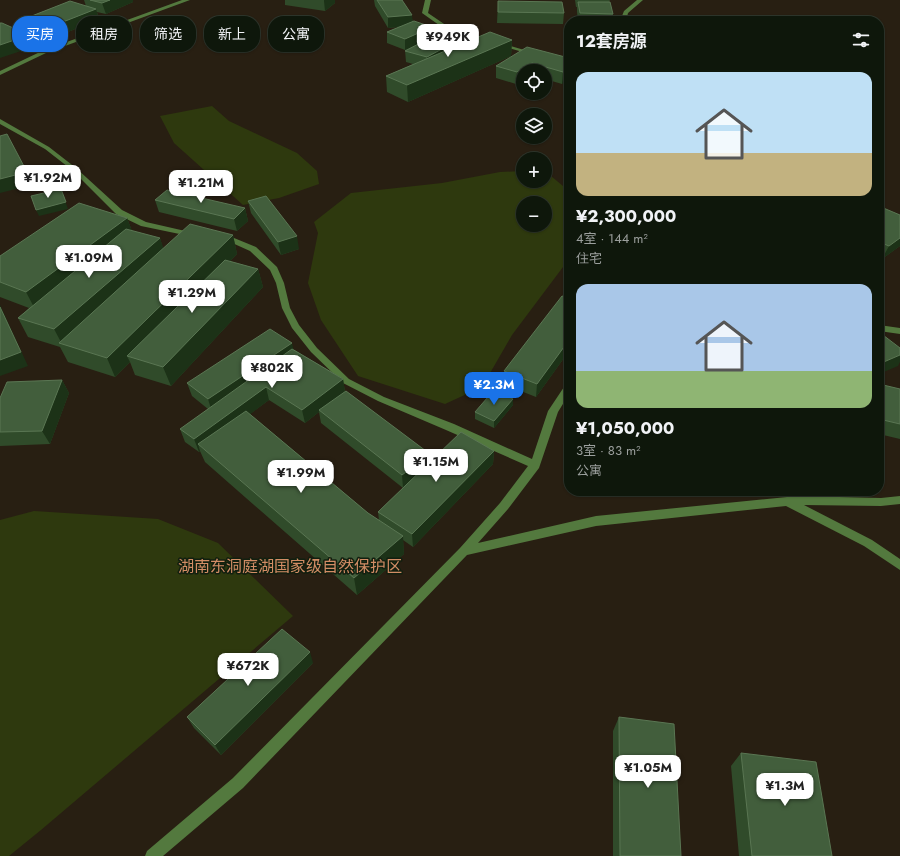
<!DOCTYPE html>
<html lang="zh">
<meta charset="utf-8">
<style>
body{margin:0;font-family:Jost,"Noto Sans SC",sans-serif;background:#172014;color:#f1f3f6;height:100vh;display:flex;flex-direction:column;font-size:15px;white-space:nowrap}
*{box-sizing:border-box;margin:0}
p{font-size:13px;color:#9b9f9d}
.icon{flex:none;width:22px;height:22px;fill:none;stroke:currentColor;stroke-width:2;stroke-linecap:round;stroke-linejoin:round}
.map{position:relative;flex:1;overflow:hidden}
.side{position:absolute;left:564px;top:16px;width:320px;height:480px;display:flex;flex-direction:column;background:#0e170b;border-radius:16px;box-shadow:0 1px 3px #0004,0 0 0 1px #2e362c}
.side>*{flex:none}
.top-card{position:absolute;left:12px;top:16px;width:380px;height:36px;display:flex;gap:8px}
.controls{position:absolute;left:516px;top:64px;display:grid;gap:8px}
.controls a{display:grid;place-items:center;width:36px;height:36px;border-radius:50%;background:#0e170b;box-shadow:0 1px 3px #0004,0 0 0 1px #2e362c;font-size:20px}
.price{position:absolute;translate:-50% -34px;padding:0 9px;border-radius:8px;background:#fff;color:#222;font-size:13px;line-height:26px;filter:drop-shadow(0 1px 2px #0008)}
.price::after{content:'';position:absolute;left:50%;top:24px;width:12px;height:9px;margin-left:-6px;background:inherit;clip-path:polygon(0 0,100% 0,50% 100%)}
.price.selected{background:#1a73e8;color:#fff}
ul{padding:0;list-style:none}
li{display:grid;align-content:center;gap:8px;height:212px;padding:0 12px}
li span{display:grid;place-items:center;height:124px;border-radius:12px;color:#555}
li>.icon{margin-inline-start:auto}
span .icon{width:72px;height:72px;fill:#fffc;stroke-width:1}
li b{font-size:17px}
h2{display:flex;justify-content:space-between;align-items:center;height:48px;padding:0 12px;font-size:17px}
.pill{padding:0 14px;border-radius:16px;background:#0e170b;box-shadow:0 1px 3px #0004,0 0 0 1px #2e362c;font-size:14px;line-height:36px}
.pill.selected{background:#1a73e8;color:#fff}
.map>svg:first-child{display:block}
.green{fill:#281f12;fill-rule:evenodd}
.water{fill:#2e390e;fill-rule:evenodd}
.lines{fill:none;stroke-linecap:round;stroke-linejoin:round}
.minor{fill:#53793e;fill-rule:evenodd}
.wall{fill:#304b2a;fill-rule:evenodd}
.shaded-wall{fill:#1c3217}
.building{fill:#425e3c;stroke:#5a7653}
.labels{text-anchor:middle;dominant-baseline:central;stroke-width:3;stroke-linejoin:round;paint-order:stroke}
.park-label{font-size:16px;fill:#d28d65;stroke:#121f0f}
</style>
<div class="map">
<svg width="900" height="856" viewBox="0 0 900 856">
<rect width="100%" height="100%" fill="#121f0f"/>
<path class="green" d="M0 0H900V856H0ZM569 21H879V491H569ZM523 71H545V93H523ZM523 115H545V137H523ZM523 159H545V181H523ZM523 203H545V225H523Z"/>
<path class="water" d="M212 106 229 121 297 153 317 171 319 184 279 198 243 205 174 143 160 116Z
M523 171V181H545V171L569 191V259L512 335 482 387 445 404 358 376 321 320 308 283 318 233 314 222 351 193 442 183 500 172ZM523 203H545V225H523Z
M34 511 158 519 218 543 293 616 41 830 9 856H0V520Z"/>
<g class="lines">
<path class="minor" d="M182 0H190L46 53 0 75V71L42 51Z
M425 0H431L428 13 450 28 538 54 533 55 446 30 422 13Z
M637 0H643L628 13 626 21H620L624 11Z
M0 119 49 147 76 168 122 210 146 222 194 233 198 235 194 237 141 226 116 214 72 170 45 149 0 124Z
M219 237 234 238 256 247 277 267 284 283 290 308 299 325 317 348 349 379 384 397 454 424 532 459 548 411 566 384 569 383V394L558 412 539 468 508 509 478 543 596 516 797 496 881 498 900 496V504L881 506 804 505 872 540 900 559V570L864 546 786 506 596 526 467 555 243 788 163 856H145L147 851 233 778 460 548 500 503 528 466 446 430 378 401 343 383 311 352 292 328 282 308 276 283 270 270 250 251 230 242 219 241Z
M879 325 900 328V334L879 331Z"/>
</g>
<path class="wall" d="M84 0H133V2L106 14 97 12 99 19 49 40 24 32 19 21 86 6Z
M285 0H335V3L325 11 285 5Z
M374 0H402L413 21 432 27 433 36 468 35V41L512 40 511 56 408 102 387 92 386 76 413 64 406 62 405 50 387 43V32L399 27 388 28 375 6Z
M575 0H610L609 2 613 14 612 21H578L577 12V7H576Z
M498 1 564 13 563 24 497 23Z
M569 58 562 84 545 79V71H523L516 84 496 78V66Z
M155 200 245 208 248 221 237 231 159 212Z
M248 201 299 249 281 255 251 213Z
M879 208 900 215V246L882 259 879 257Z
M127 218 132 231 160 238 163 249 233 235 237 254 230 261 258 269 263 287 171 386 135 375 130 362 115 377 68 362 60 347 28 337 18 318 29 308 0 297V256Z
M569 290V351L536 397 503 384 504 371 568 297Z
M293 349 343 379 345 392 430 454V462L494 451 493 464 413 547 403 540 404 554 357 595 205 462 200 451 199 452 185 442 180 429 208 409 192 396 187 383ZM269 400 305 423 319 412 321 423 403 488 378 512 379 520 368 513 250 414Z
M62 380 69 393 50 444 0 446V398Z
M879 384 900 389V439L879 434Z
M513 405 494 428 475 419V412Z
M313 663 221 755 194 728 187 717Z
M619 717 681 856H613V731Z
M741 753 832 856H739L731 766Z"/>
<path class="shaded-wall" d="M110 0H133V2L106 14 102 3Z
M324 0H335V3L325 11 324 1Z
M96 9 99 19 49 40 45 29Z
M412 15 413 25 388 28V17Z
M432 27 433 38 405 50V39Z
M29 35 33 47 0 58V45Z
M468 35V46L427 69V57Z
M512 40 511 56 408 102 407 85Z
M532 63 531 71H523V80L516 84 517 72Z
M569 68V79L562 84 563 72Z
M27 172 32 185 0 193V179Z
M61 189 68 209 39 216 36 210Z
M245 208 248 221 237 231 234 219Z
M127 218 134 236 36 311 26 292Z
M233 235 237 254 134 358 127 356 130 362 115 377 107 358Z
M297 236 299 249 281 255 278 242Z
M160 238 166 256 62 344 54 329Z
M900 238V246L882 259 889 246Z
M258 269 263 287 171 386 163 367Z
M0 305 28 366 0 376Z
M569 340V351L536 397 537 384Z
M292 343 295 356 212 412 208 399Z
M900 355V362L898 366 879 374V364Z
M343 379 345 392 319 410V412L305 423 302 410Z
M62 380 69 393 50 444 42 431Z
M266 387 269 400 204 449 198 444 200 451 199 452 194 439Z
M513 399V405L494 428V421Z
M494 451 493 464 413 547 412 534Z
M430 454V466L403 488 402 475Z
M403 536 404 554 357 595 354 578Z
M310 652 313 663 221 755 215 745Z"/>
<path class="building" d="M90 0H110L102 3Z
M377 0H402L412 15 388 17Z
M70 1 96 9 45 29 19 21Z
M498 1 562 2 564 13 498 12Z
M578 2H610L613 14 580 13Z
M414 21 432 27 405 39 387 32Z
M0 23H2L29 35 0 45Z
M447 29 468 35 427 57 405 51Z
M490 32 512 40 407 85 386 76Z
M527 47 569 58V68L563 72 532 63 517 72 496 66Z
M7 134 27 172 0 179V136Z
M61 189 66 202 36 210 31 196Z
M167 190 245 208 234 219 155 200Z
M266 196 297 236 278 242 248 201Z
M79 203 127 218 26 292 0 282V256Z
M881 207 900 215V238L889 246 879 242V208Z
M190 224 233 235 107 358 59 343Z
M126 229 160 238 54 329 18 318Z
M225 260 258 269 163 367 127 356Z
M562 296 569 298V340L537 384 504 371Z
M0 307 21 352 0 360Z
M270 329 292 343 208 399 187 383Z
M879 332 900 348V355L879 364Z
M292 349 343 379 302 410 266 387 194 439 180 429Z
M62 380 42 431 0 432V398L7 382Z
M879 384 900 389V424L879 419Z
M494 390 513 399 494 421 475 412Z
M346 391 430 454 402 475 319 410Z
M246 411 368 513 403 536 354 578 198 444Z
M461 432 494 451 412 534 378 512Z
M282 629 310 652 215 745 187 717Z
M619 717 674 724 681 856H620Z
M741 753 816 762 832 856H752Z"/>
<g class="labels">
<g class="park-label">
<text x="290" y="566">湖南东洞庭湖国家级自然保护区</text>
</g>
</g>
</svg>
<div class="controls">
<a><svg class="icon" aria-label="locate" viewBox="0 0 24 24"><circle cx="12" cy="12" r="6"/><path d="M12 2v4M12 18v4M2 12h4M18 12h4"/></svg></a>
<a><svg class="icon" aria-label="layers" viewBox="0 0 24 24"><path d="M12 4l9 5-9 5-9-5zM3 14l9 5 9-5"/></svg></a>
<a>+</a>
<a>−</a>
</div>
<b class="price" style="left:448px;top:58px">¥949K</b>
<b class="price" style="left:48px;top:199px">¥1.92M</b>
<b class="price" style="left:201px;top:204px">¥1.21M</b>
<b class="price" style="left:89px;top:279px">¥1.09M</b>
<b class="price" style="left:192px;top:314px">¥1.29M</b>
<b class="price" style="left:272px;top:389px">¥802K</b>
<b class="price selected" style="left:494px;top:406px">¥2.3M</b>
<b class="price" style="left:436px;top:483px">¥1.15M</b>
<b class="price" style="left:301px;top:494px">¥1.99M</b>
<b class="price" style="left:248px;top:687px">¥672K</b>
<b class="price" style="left:648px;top:789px">¥1.05M</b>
<b class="price" style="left:785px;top:807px">¥1.3M</b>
<div class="top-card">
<a class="pill selected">买房</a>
<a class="pill">租房</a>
<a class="pill">筛选</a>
<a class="pill">新上</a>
<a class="pill">公寓</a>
</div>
<section class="side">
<h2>12套房源<svg class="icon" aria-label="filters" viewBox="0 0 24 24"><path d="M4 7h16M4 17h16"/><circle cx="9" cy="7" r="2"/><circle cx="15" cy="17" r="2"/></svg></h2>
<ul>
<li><span style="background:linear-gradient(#bfe0f5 65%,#c2b280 0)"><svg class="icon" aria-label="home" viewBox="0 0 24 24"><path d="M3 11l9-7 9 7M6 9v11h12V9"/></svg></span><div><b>¥2,300,000</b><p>4室 · 144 m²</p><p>住宅</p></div></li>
<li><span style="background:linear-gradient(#a9c7e8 70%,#8fb573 0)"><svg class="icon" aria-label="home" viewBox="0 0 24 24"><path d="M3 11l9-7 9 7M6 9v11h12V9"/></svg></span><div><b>¥1,050,000</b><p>3室 · 83 m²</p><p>公寓</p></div></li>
</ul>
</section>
</div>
